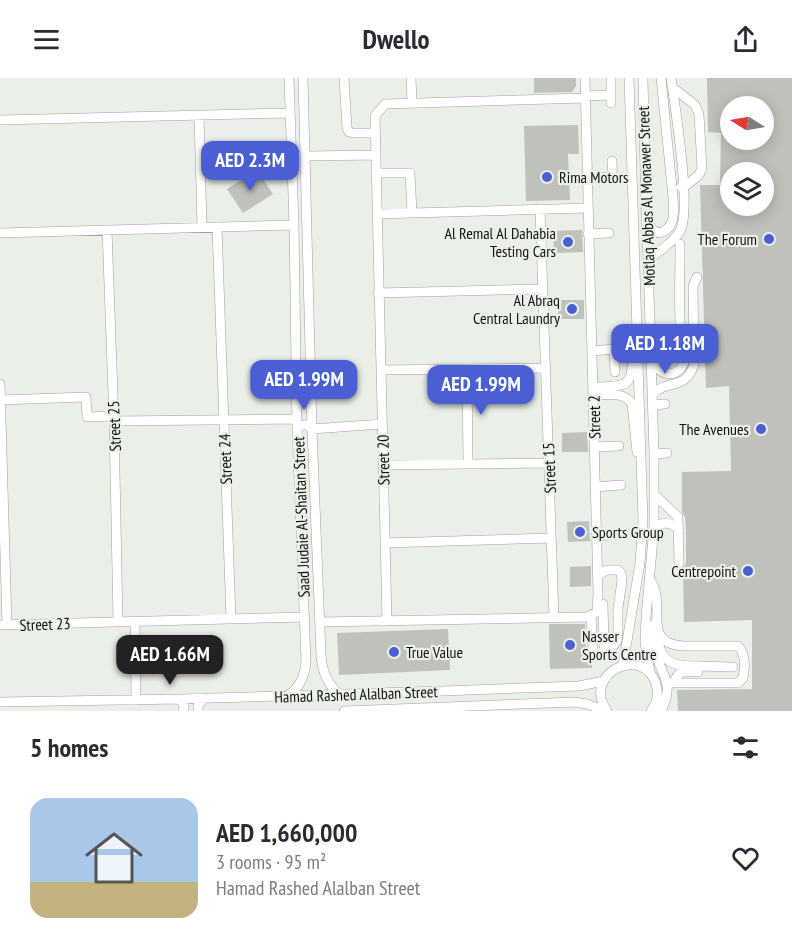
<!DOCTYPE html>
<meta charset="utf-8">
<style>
body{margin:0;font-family:"PT Sans Narrow",sans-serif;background:#f7f7f7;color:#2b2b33;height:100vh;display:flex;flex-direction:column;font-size:22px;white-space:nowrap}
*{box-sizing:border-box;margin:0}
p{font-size:20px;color:#7c7c81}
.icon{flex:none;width:33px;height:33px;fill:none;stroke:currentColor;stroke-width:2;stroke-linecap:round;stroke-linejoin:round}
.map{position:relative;height:633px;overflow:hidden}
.details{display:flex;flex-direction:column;background:#fff;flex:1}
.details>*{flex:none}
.needle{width:39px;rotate:281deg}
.fabs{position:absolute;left:720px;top:18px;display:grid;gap:12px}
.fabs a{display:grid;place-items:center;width:54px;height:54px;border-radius:50%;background:#fff;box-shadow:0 3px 15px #0003;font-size:30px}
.price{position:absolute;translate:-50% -51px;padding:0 14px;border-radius:12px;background:#495fd3;color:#fff;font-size:20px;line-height:39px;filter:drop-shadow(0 2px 3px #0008)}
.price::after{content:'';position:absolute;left:50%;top:36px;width:18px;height:14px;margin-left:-9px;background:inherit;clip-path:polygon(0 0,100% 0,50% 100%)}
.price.active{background:#222;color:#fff}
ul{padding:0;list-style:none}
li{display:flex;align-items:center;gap:18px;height:150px;padding:0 30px}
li+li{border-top:2px solid #e1e1e2}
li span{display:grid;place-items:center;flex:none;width:168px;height:120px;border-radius:18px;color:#555}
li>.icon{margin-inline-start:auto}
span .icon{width:72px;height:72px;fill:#fffc;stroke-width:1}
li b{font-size:26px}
h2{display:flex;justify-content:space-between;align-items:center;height:72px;padding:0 30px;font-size:26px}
header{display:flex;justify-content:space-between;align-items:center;height:78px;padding:0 30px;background:#fff;font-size:27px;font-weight:700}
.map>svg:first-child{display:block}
.building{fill:#bec2bb;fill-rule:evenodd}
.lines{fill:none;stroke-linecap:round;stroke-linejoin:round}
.minor-casing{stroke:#9da19a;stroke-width:10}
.minor{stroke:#fff;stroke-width:9}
.poi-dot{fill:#495fd3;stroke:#eaefe8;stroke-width:2}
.labels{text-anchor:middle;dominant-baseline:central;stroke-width:4.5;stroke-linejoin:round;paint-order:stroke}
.poi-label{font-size:16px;fill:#131412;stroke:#eaefe8;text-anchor:end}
.street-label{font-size:16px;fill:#131412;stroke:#eaefe8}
</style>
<header><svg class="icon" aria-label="menu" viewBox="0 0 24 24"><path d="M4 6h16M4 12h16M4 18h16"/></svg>Dwello<svg class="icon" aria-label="share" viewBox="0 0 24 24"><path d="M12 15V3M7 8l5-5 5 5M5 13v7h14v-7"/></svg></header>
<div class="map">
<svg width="792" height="633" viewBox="0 0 792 633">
<rect width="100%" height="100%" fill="#eaefe8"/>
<path class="building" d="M534 0H576V8L572 14 534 15Z
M707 0H792V633H678L677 612 752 611V542L684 544 683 490 686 485V453L685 439 682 434V394L731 393 729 308 706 310 700 107H720L721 55 708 54ZM730 28H764V62H730ZM730 94H764V128H730Z
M578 47 579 76H568L570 122 526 123 524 48Z
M257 92 273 116 243 135 227 111Z
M582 152 583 174 554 175 553 153Z
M558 222H584V241H558Z
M587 354 588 374H562V355Z
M589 443 590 463 568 464 567 444Z
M591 488V508L570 509V489Z
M549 546H585L586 574 587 578 592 581V590L550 591Z
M448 551 450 592 339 597 337 555Z"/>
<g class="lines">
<g class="minor-casing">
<path id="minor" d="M303 0 312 351 321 576C322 594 327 605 340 617
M344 0 347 50 349 54 353 55H375
M411 0 412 25
M611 0V25
M643 0 646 139 648 181 654 376V449L646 539 645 564 650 595
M672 9 695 27 699 36 702 90 699 97 684 109H681
M585 18 611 17
M199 37 202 149
M0 42 290 35
M306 78 376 77
M376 95H410L412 135
M587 100 608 99C614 97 612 89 612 83
M540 131 554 540
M377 136 588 130
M648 143 652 151 658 155C676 152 674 133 673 119L661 0
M217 149 231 541
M107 152 114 343 118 544
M0 155 294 147
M588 156 609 155
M648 181C658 175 674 163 680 153 692 133 675 28 671 0
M378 215 543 211
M592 273 614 271 615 294
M654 282C659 301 681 300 685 281 687 268 680 257 680 244 679 218 680 192 680 166
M467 291 468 386
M381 292 546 290
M0 306 7 547
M593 309C637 309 630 305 634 266
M593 317C607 317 624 313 632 326L637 374
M652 317C667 300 684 314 694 287L693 208 697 199
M0 322 86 319 87 339 114 338
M653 327 665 326
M114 343 297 341
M297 351C301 346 307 345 312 351L382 346
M595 369 619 368
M654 376 667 375
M383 387 549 385
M595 409 621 407
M654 416 678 439 679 485
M654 449C664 443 671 444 679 452
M597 458 622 456
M385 465 551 460
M598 497 607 492H618L621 495 622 503 618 530V555L617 563 612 570H605L604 568 603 526H599
M651 503C667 529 640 564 683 568H738C746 576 745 590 743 600L738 605H667
M591 537 593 574 596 576 602 574 605 570
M387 543 375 38 385 26 585 20
M135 544 136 622
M320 544 587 539 597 534 598 515 585 0
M0 547 305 539
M652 547C652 554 652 562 654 570 660 597 676 603 661 633
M658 564C663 588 678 588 699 588 710 588 722 589 733 589
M623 587 640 485 643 443 629 0
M674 605C678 591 685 594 698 594
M287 618C300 610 305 598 306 583L297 351 294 147 289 0
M180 621 184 627 183 633
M0 624 180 621 443 613 579 608 604 603
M198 633V628L204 620
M344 633 575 624 587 626 605 633
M607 633C581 595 643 566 656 606 659 616 657 625 651 633"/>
</g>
<use href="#minor" class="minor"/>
</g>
<g class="poi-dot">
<circle cx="547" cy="99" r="6"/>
<circle cx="769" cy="161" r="6"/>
<circle cx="568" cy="164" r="6"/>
<circle cx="572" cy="231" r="6"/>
<circle cx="761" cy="351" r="6"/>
<circle cx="580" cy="454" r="6"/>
<circle cx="748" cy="493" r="6"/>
<circle cx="570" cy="567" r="6"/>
<circle cx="394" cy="574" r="6"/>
</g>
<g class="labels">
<g class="poi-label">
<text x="559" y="99" text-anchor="start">Rima Motors</text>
<text x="556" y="155">Al Remal Al Dahabia<tspan x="556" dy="18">Testing Cars</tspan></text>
<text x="757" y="161">The Forum</text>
<text x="560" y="222">Al Abraq<tspan x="560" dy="18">Central Laundry</tspan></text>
<text x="749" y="351">The Avenues</text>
<text x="592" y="454" text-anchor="start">Sports Group</text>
<text x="736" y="493">Centrepoint</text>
<text x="582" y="558" text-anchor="start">Nasser<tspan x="582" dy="18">Sports Centre</tspan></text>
<text x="406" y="574" text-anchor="start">True Value</text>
</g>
<g class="street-label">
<text transform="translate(646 118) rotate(-92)">Motlaq Abbas Al Monawer Street</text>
<text transform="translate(594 339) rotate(-91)">Street 2</text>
<text transform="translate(114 348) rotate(-92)">Street 25</text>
<text transform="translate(225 381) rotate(-92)">Street 24</text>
<text transform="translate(383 382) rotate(-91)">Street 20</text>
<text transform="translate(549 390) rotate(-92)">Street 15</text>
<text transform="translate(301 439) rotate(-92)">Saad Judaie Al-Shaitan Street</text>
<text transform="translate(45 546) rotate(-2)">Street 23</text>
<text transform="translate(356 616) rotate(-2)">Hamad Rashed Alalban Street</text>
</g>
</g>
</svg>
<div class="fabs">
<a><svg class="needle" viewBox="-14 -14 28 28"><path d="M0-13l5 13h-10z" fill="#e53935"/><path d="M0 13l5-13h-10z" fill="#7c7c81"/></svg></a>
<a><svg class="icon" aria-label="layers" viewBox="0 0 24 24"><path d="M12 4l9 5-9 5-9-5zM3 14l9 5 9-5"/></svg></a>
</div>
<b class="price" style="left:250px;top:114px">AED 2.3M</b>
<b class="price" style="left:665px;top:297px">AED 1.18M</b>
<b class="price" style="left:304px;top:333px">AED 1.99M</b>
<b class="price" style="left:481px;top:338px">AED 1.99M</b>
<b class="price active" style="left:170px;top:608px">AED 1.66M</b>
</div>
<section class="details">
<h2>5 homes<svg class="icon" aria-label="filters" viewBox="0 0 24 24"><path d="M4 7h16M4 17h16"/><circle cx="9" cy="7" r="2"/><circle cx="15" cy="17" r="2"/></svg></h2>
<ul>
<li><span style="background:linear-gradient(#a9c7e8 70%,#c2b280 0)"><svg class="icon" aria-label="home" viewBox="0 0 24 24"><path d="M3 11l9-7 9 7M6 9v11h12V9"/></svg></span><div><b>AED 1,660,000</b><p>3 rooms · 95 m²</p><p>Hamad Rashed Alalban Street</p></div><svg class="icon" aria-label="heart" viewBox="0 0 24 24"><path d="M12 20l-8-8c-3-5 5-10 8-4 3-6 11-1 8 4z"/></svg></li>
</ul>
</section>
